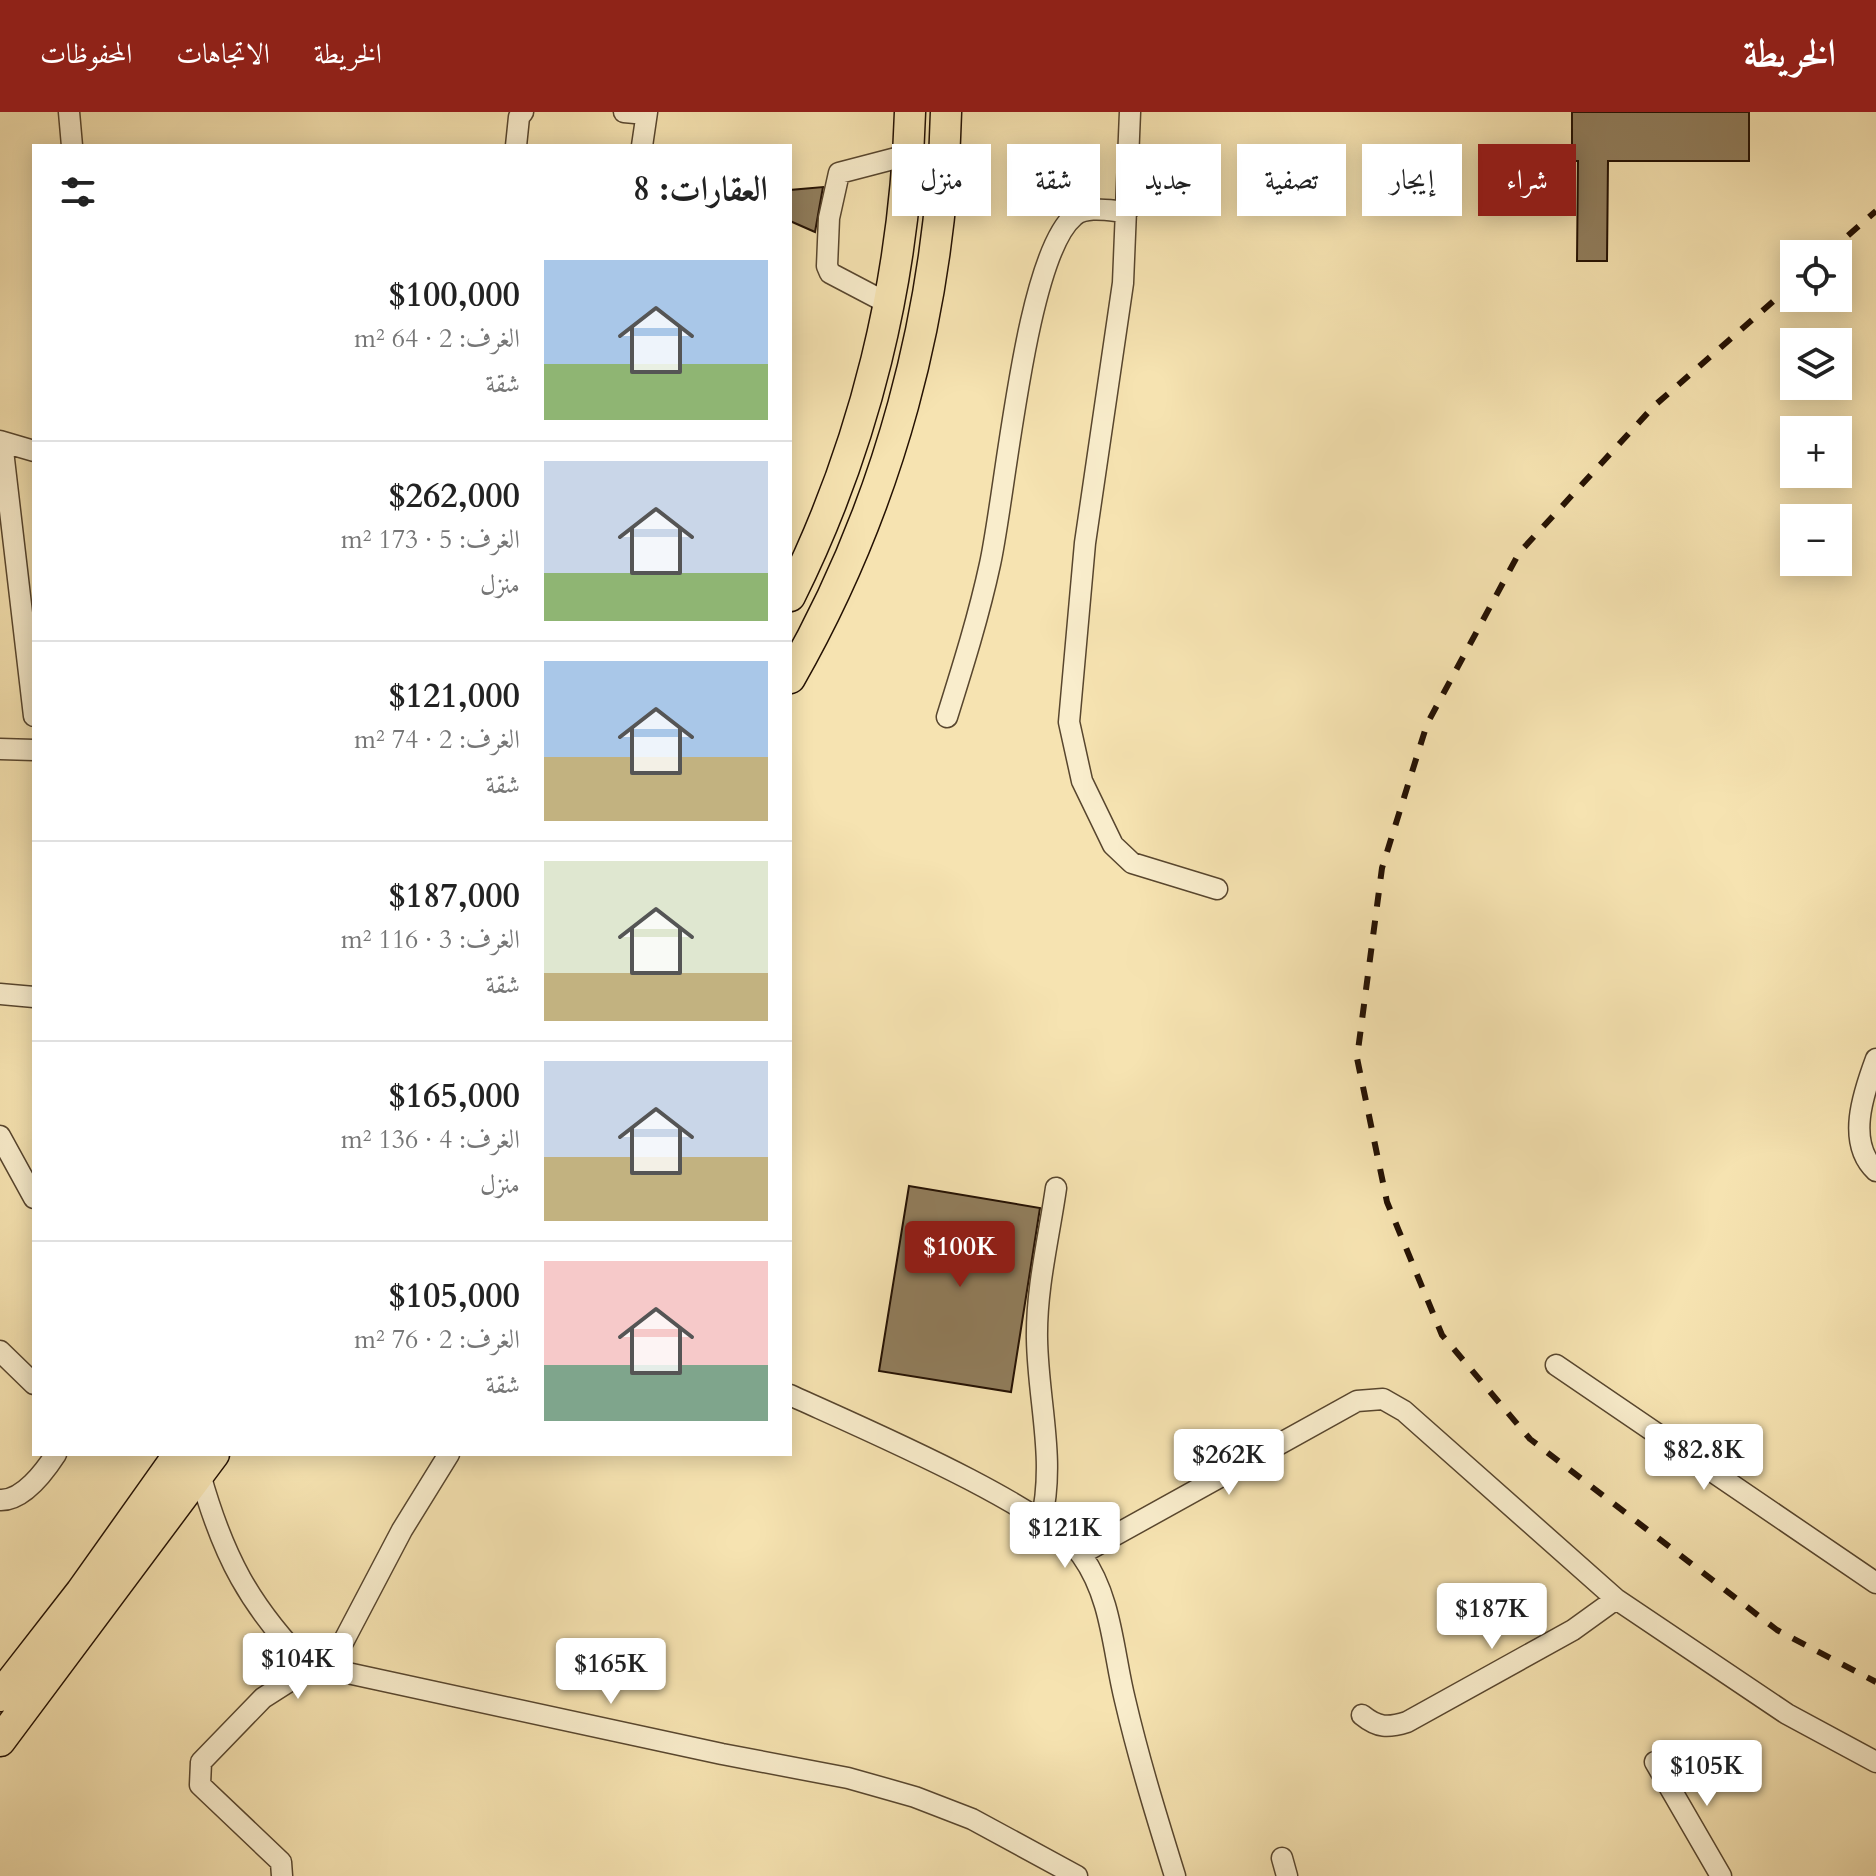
<!DOCTYPE html>
<html lang="ar">
<meta charset="utf-8">
<style>
body{margin:0;font-family:Cardo,Amiri,serif;background:#f2f2f2;color:#222;direction:rtl;height:100vh;display:flex;flex-direction:column;font-size:30px;white-space:nowrap}
*{box-sizing:border-box;margin:0}
p{font-size:26px;color:#767676}
.icon{flex:none;width:44px;height:44px;fill:none;stroke:currentColor;stroke-width:2;stroke-linecap:round;stroke-linejoin:round}
.map{position:relative;flex:1;overflow:hidden;direction:ltr}
.details{position:absolute;left:32px;top:32px;width:760px;height:1312px;display:flex;flex-direction:column;background:#fff;border-radius:0px;box-shadow:0 4px 20px #0003;direction:rtl}
.details>*{flex:none}
.hud{position:absolute;left:816px;top:32px;width:760px;height:72px;direction:rtl;display:flex;gap:16px}
.tools{position:absolute;left:1780px;top:128px;display:grid;gap:16px}
.tools a{display:grid;place-items:center;width:72px;height:72px;border-radius:0px;background:#fff;box-shadow:0 4px 20px #0003;font-size:40px}
.price{position:absolute;translate:-50% -68px;padding:0 18px;border-radius:8px;background:#fff;color:#222;font-size:26px;line-height:52px;filter:drop-shadow(0 2px 4px #0008)}
.price::after{content:'';position:absolute;left:50%;top:48px;width:24px;height:18px;margin-left:-12px;background:inherit;clip-path:polygon(0 0,100% 0,50% 100%)}
.price.active{background:#8f2418;color:#fff}
ul{padding:0;list-style:none}
li{display:flex;align-items:center;gap:24px;height:200px;padding:0 24px}
li+li{border-top:2px solid #e0e0e0}
li span{display:grid;place-items:center;flex:none;width:224px;height:160px;border-radius:0px;color:#555}
li>.icon{margin-inline-start:auto}
span .icon{width:96px;height:96px;fill:#fffc;stroke-width:1}
li b{font-size:34px}
h2{display:flex;justify-content:space-between;align-items:center;height:96px;padding:0 24px;font-size:34px}
.tag{padding:0 28px;border-radius:0px;background:#fff;box-shadow:0 4px 20px #0003;font-size:28px;line-height:72px}
.tag.active{background:#8f2418;color:#fff}
header{display:flex;align-items:center;gap:48px;box-sizing:border-box;height:112px;padding:0 40px;background:#8f2418;color:#fff}
header strong{font-size:38px}
nav{display:flex;gap:44px;margin-inline-start:auto;font-size:28px}
.map>svg:first-child{display:block}
.building{fill:#917e5d;stroke:#241103;stroke-width:2}
.lines{fill:none;stroke-linecap:round;stroke-linejoin:round}
.minor-casing{stroke:#58462e;stroke-width:23}
.highway-casing{stroke:#241103;stroke-width:33}
.minor{stroke:#f9edcc;stroke-width:20}
.highway{stroke:#f6e3b1;stroke-width:30}
.rail{stroke:#241103;stroke-width:6;stroke-dasharray:14 14;stroke-linecap:butt}
</style>
<header>
<strong>الخريطة</strong>
<nav><a>الخريطة</a><a>الاتجاهات</a><a>المحفوظات</a></nav>
</header>
<div class="map">
<svg width="1876" height="1764" viewBox="0 0 1876 1764">
<rect width="100%" height="100%" fill="#f6e3b1"/>
<filter id="stains"><feTurbulence type="fractalNoise" baseFrequency=".0025" numOctaves="4"/><feColorMatrix values="0 0 0 0 .2 0 0 0 0 .09 0 0 0 0 .02 0 0 0 .5 -.17"/></filter>
<radialGradient id="worn" r=".72"><stop offset=".6" stop-color="#630" stop-opacity="0"/><stop offset="1" stop-color="#630" stop-opacity=".3"/></radialGradient>
<path class="building" d="M1572 0H1749V49H1608L1607 149H1577L1578 49H1572Z
M823 75 815 120 790 109V78Z
M909 1074 1040 1096 1011 1280 879 1259Z"/>
<g class="lines">
<g class="minor-casing">
<path id="minor" d="M69 0 72 34
M624 0 646 2
M1130 0 1123 171 1085 431 1069 610 1082 669 1113 733 1132 751 1217 777
M516 34 519 5 523 0
M642 34 647 0
M889 192 830 161 827 154 829 106 839 61 908 43
M0 329 34 339
M2 330 34 604
M947 605C963 554 979 503 990 452 1006 380 1025 145 1074 104 1086 93 1111 99 1127 100
M0 637 34 638
M0 882 34 885
M1876 947C1863 982 1846 1031 1876 1059
M0 1024 34 1086
M0 1239 34 1272
M1556 1253 1876 1471
M790 1283C853 1312 1047 1394 1082 1444 1112 1486 1113 1540 1125 1588 1139 1648 1157 1706 1175 1764
M200 1362C223 1444 249 1494 310 1556L329 1557 722 1642 848 1666 915 1685 972 1707 1077 1764
M0 1388C23 1389 45 1359 56 1342
M1041 1410C1056 1347 1038 1290 1037 1227 1036 1177 1049 1125 1056 1076
M1081 1442 1357 1289 1383 1287 1404 1299 1616 1487 1787 1602 1876 1650
M329 1557 402 1418 449 1342
M1362 1603C1378 1616 1388 1616 1407 1610L1573 1518 1616 1487
M1655 1650 1721 1764
M1282 1746 1287 1764
M282 1764 281 1750 200 1673 201 1650 263 1586 310 1556"/>
</g>
<g class="highway-casing">
<path id="highway" d="M790 484C865 333 905 168 910 0
M790 566C889 393 941 199 946 0
M0 1584 81 1480 179 1342
M0 1629 214 1342"/>
</g>
<use href="#minor" class="minor"/>
<use href="#highway" class="highway"/>
<path class="rail" d="M1827 142 1876 99
M1794 171 1654 294 1519 441 1427 612 1382 756 1357 946 1387 1090 1442 1223 1530 1327 1777 1518 1876 1570"/>
</g>
<rect width="100%" height="100%" filter="url(#stains)"/>
<rect width="100%" height="100%" fill="url(#worn)"/>
</svg>
<div class="tools">
<a><svg class="icon" aria-label="locate" viewBox="0 0 24 24"><circle cx="12" cy="12" r="6"/><path d="M12 2v4M12 18v4M2 12h4M18 12h4"/></svg></a>
<a><svg class="icon" aria-label="layers" viewBox="0 0 24 24"><path d="M12 4l9 5-9 5-9-5zM3 14l9 5 9-5"/></svg></a>
<a>+</a>
<a>−</a>
</div>
<b class="price active" style="left:960px;top:1177px">$100K</b>
<b class="price" style="left:1704px;top:1380px">$82.8K</b>
<b class="price" style="left:1229px;top:1385px">$262K</b>
<b class="price" style="left:1065px;top:1458px">$121K</b>
<b class="price" style="left:1492px;top:1539px">$187K</b>
<b class="price" style="left:298px;top:1589px">$104K</b>
<b class="price" style="left:611px;top:1594px">$165K</b>
<b class="price" style="left:1707px;top:1696px">$105K</b>
<div class="hud">
<a class="tag active">شراء</a>
<a class="tag">إيجار</a>
<a class="tag">تصفية</a>
<a class="tag">جديد</a>
<a class="tag">شقة</a>
<a class="tag">منزل</a>
</div>
<section class="details">
<h2>العقارات: 8<svg class="icon" aria-label="filters" viewBox="0 0 24 24"><path d="M4 7h16M4 17h16"/><circle cx="9" cy="7" r="2"/><circle cx="15" cy="17" r="2"/></svg></h2>
<ul>
<li><span style="background:linear-gradient(#a9c7e8 65%,#8fb573 0)"><svg class="icon" aria-label="home" viewBox="0 0 24 24"><path d="M3 11l9-7 9 7M6 9v11h12V9"/></svg></span><div><b>$100,000</b><p>الغرف: 2 · 64 m²</p><p>شقة</p></div></li>
<li><span style="background:linear-gradient(#c9d6e8 70%,#8fb573 0)"><svg class="icon" aria-label="home" viewBox="0 0 24 24"><path d="M3 11l9-7 9 7M6 9v11h12V9"/></svg></span><div><b>$262,000</b><p>الغرف: 5 · 173 m²</p><p>منزل</p></div></li>
<li><span style="background:linear-gradient(#a9c7e8 60%,#c2b280 0)"><svg class="icon" aria-label="home" viewBox="0 0 24 24"><path d="M3 11l9-7 9 7M6 9v11h12V9"/></svg></span><div><b>$121,000</b><p>الغرف: 2 · 74 m²</p><p>شقة</p></div></li>
<li><span style="background:linear-gradient(#dfe7d0 70%,#c2b280 0)"><svg class="icon" aria-label="home" viewBox="0 0 24 24"><path d="M3 11l9-7 9 7M6 9v11h12V9"/></svg></span><div><b>$187,000</b><p>الغرف: 3 · 116 m²</p><p>شقة</p></div></li>
<li><span style="background:linear-gradient(#c9d6e8 60%,#c2b280 0)"><svg class="icon" aria-label="home" viewBox="0 0 24 24"><path d="M3 11l9-7 9 7M6 9v11h12V9"/></svg></span><div><b>$165,000</b><p>الغرف: 4 · 136 m²</p><p>منزل</p></div></li>
<li><span style="background:linear-gradient(#f6c9c9 65%,#7fa58c 0)"><svg class="icon" aria-label="home" viewBox="0 0 24 24"><path d="M3 11l9-7 9 7M6 9v11h12V9"/></svg></span><div><b>$105,000</b><p>الغرف: 2 · 76 m²</p><p>شقة</p></div></li>
</ul>
</section>
</div>
